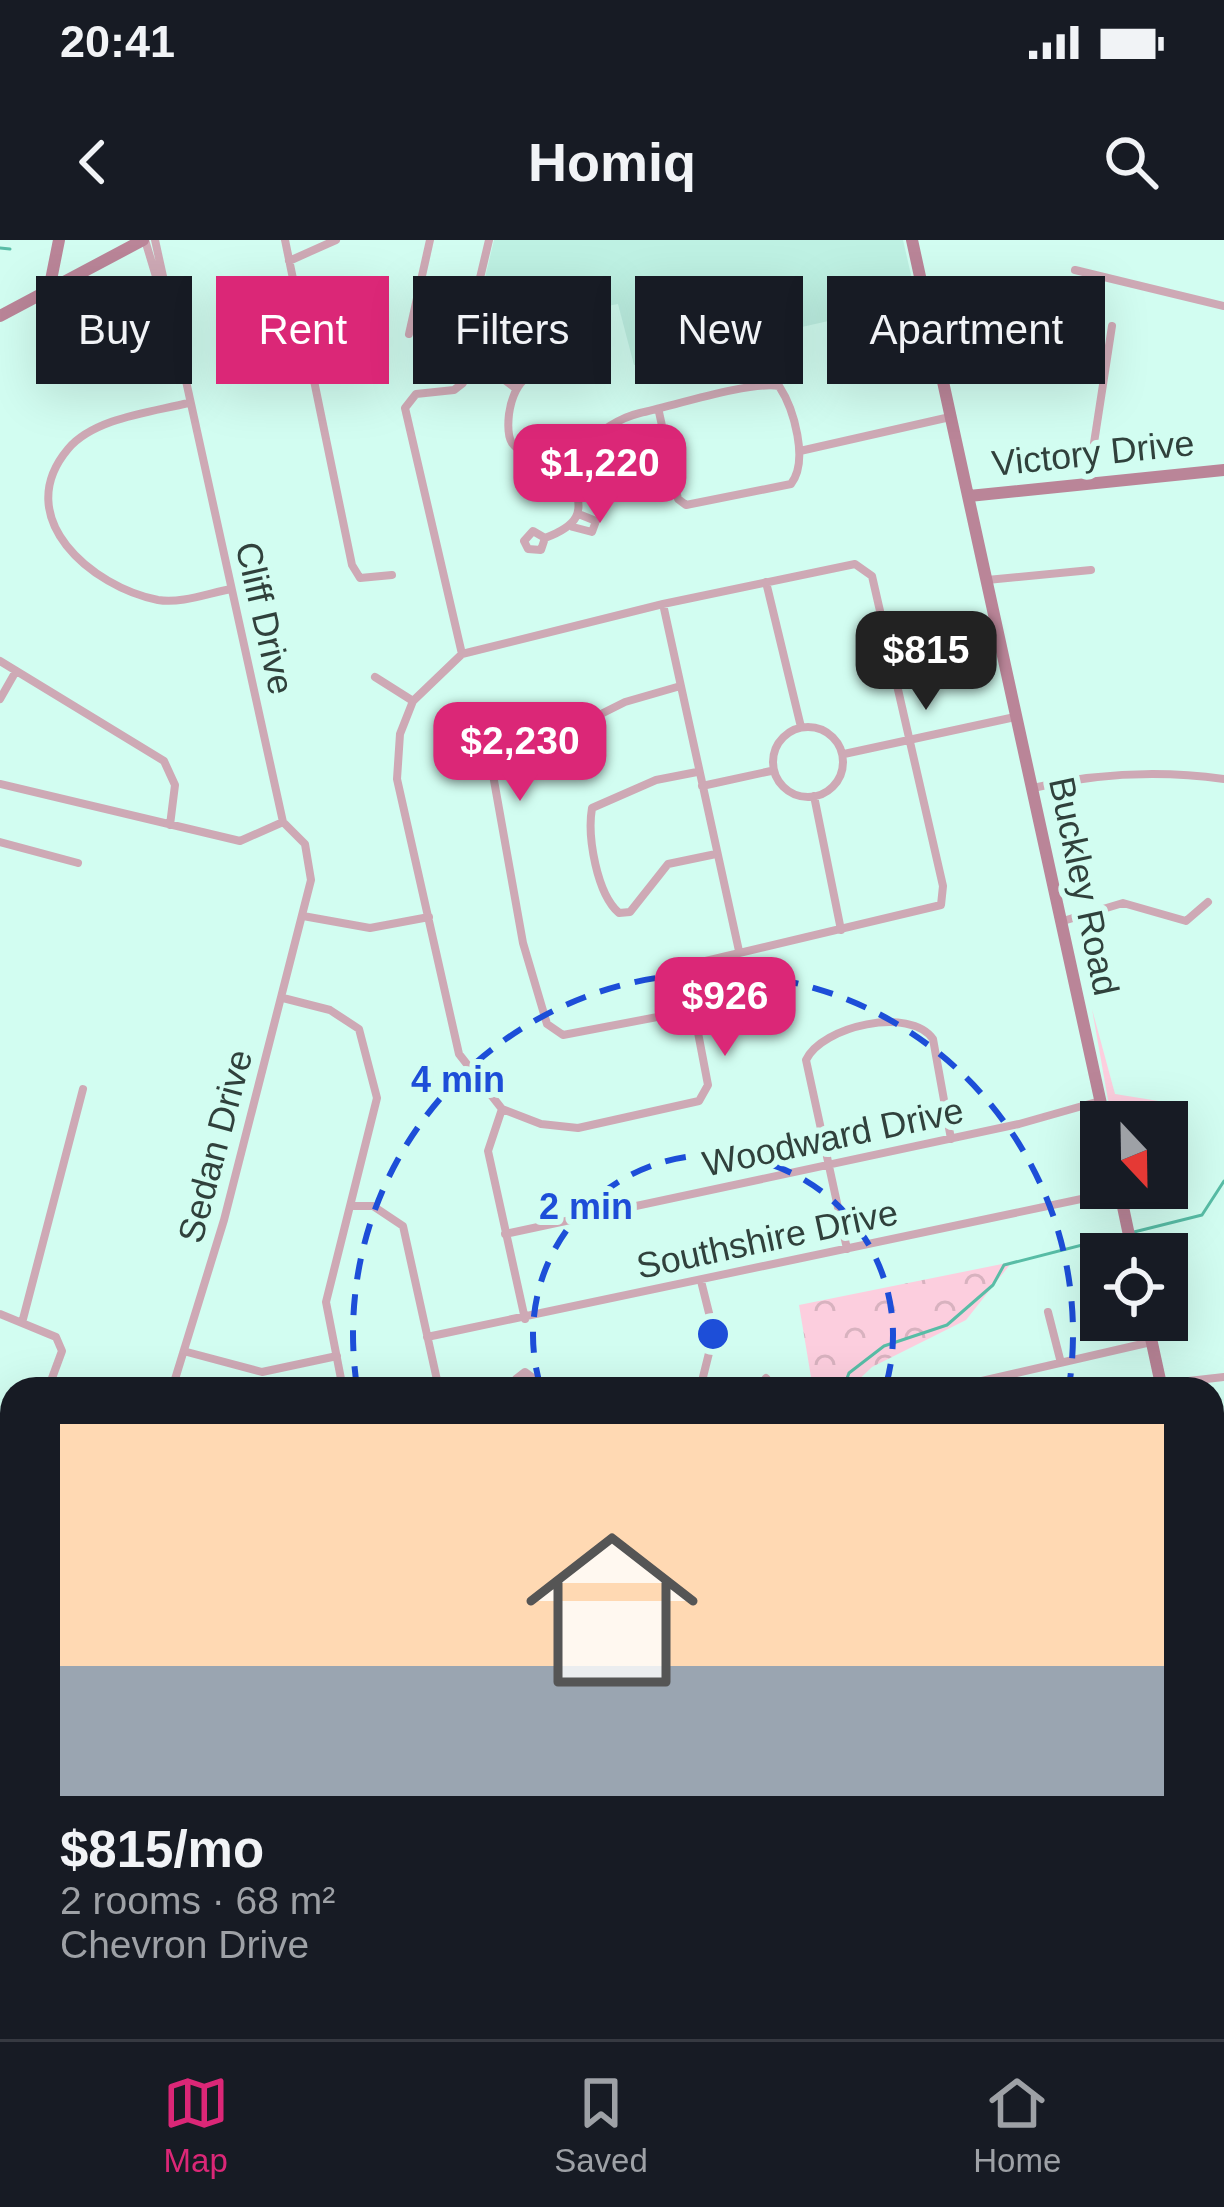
<!DOCTYPE html>
<meta charset="utf-8">
<style>
body{margin:0;font-family:Helvetica,sans-serif;background:#20242c;color:#f1f3f6;height:100vh;display:flex;flex-direction:column;font-size:45px;white-space:nowrap}
*{box-sizing:border-box;margin:0}
p{font-size:39px;color:#9ea1a6}
.icon{flex:none;width:66px;height:66px;fill:none;stroke:currentColor;stroke-width:2;stroke-linecap:round;stroke-linejoin:round}
.map{position:relative;flex:1;overflow:hidden}
.side{position:absolute;left:0px;top:1137px;width:1224px;height:663px;display:flex;flex-direction:column;background:#171b24;border-radius:36px 36px 0 0;box-shadow:0 12px 48px #0002}
.side>*{flex:none}
.guide{position:absolute;left:36px;top:36px;width:1152px;height:108px;display:flex;gap:24px}
.needle{width:78px;rotate:158deg}
.buttons{position:absolute;left:1080px;top:861px;display:grid;gap:24px}
.buttons a{display:grid;place-items:center;width:108px;height:108px;border-radius:0px;background:#171b24;box-shadow:0 12px 48px #0002;font-size:60px}
.price{position:absolute;translate:-50% -102px;padding:0 27px;border-radius:24px;background:#db2777;color:#fff;font-size:39px;line-height:78px;filter:drop-shadow(0 3px 6px #0008)}
.price::after{content:'';position:absolute;left:50%;top:72px;width:36px;height:27px;margin-left:-18px;background:inherit;clip-path:polygon(0 0,100% 0,50% 100%)}
.price.active{background:#222;color:#fff}
ul{padding:0;list-style:none}
li{display:grid;align-content:center;gap:24px;height:636px;padding:0 60px}
li span{display:grid;place-items:center;height:372px;border-radius:0px;color:#555}
li>.icon{margin-inline-start:auto}
span .icon{width:216px;height:216px;fill:#fffc;stroke-width:1}
li b{font-size:51px}
.tag{padding:0 42px;border-radius:0px;background:#171b24;box-shadow:0 12px 48px #0002;font-size:42px;line-height:108px}
.tag.active{background:#db2777;color:#fff}
.status{display:flex;justify-content:space-between;align-items:center;height:84px;padding:0 60px;background:#171b24;direction:ltr}
.status svg{height:33px;fill:currentColor}
header{display:flex;justify-content:space-between;align-items:center;height:156px;padding:0 60px;background:#171b24;font-size:54px;font-weight:700}
.dock{display:flex;justify-content:space-around;align-items:center;height:168px;border-top:3px solid #363941;background:#171b24;font-size:33px;color:#9ea1a6}
.dock a{display:grid;justify-items:center;gap:6px}
.dock .active{color:#db2777}
.map>svg:first-child{display:block}
.built{fill:#bef1e3}
.grass{fill:#fccede}
.forest{fill:url(#forest-crowns)}
.lines{fill:none;stroke-linecap:round;stroke-linejoin:round}
.stream{stroke:#58bda6;stroke-width:3}
.street{stroke:#cea9b5;stroke-width:8}
.secondary{stroke:#ba8598;stroke-width:12}
.ring{fill:none;stroke:#1d4ed8;stroke-width:6;stroke-dasharray:21 15}
.labels{text-anchor:middle;dominant-baseline:central;stroke-width:12;stroke-linejoin:round;paint-order:stroke}
.street-label{font-size:36px;fill:#30413c;stroke:#d2fdf1}
.centre{fill:#1d4ed8;stroke:#d2fdf1;stroke-width:6}
.ring-label{font-size:36px;text-anchor:middle;font-weight:bold;fill:#1d4ed8;stroke:#d2fdf1;stroke-width:12;stroke-linejoin:round;paint-order:stroke}
</style>
<div class="status"><b>20:41</b><svg viewBox="0 0 49 12"><path d="M0 12V9h3v3zM5 12V6h3v6zM10 12V3h3v9zM15 12V0h3v12zM26 1h20v11H26zM47 4h2v5h-2z"/></svg></div>
<header><svg class="icon" aria-label="back" viewBox="0 0 24 24"><path d="M15 5l-7 7 7 7"/></svg>Homiq<svg class="icon" aria-label="search" viewBox="0 0 24 24"><circle cx="10" cy="10" r="6"/><path d="M15 15l6 6"/></svg></header>
<div class="map">
<svg width="1224" height="1799" viewBox="0 0 1224 1799">
<defs>
<pattern id="forest-crowns" width="20" height="18" patternUnits="userSpaceOnUse" patternTransform="scale(3)"><rect width="20" height="18" fill="#fccede"/><path d="M2 6a3 3 0 1 1 6 0M12 15a3 3 0 1 1 6 0" fill="none" stroke="#d8b2bf"/></pattern>
</defs>
<rect width="100%" height="100%" fill="#d2fdf1"/>
<path class="built" d="M494 0H903L917 61 634 125 618 64 472 92Z
M1224 1706V1799H922L928 1788H1212V1709Z"/>
<path class="grass" d="M1092 769 1115 854 1171 863 1166 877 1122 866 1110 871Z"/>
<path class="forest" d="M1012 1022 966 1080 872 1127 849 1149H813L799 1065Z
M827 1788H928L922 1799H787Z"/>
<g class="lines">
<path class="stream" d="M0 8 10 9
M1134 992 1202 975 1224 941
M843 1149 849 1133 884 1106 947 1085 993 1045 1004 1025 1125 994
M592 1788 606 1799"/>
<path class="street" d="M145 0 170 83
M155 0 283 582 305 604 311 640 224 980 172 1149
M285 0 352 325 360 338 392 335
M289 21 336 0
M1075 30 1224 66
M867 93 882 80 927 69
M409 94 430 0
M514 147 502 138 503 126 516 122 524 135
M188 163C152 172 94 178 68 209 10 278 92 347 158 360 181 364 209 353 231 349
M800 211 950 177
M575 228C558 222 523 219 512 203 507 195 508 183 509 174 515 131 539 129 576 119L583 107 597 115 590 127 576 119
M1088 242 1112 86
M573 287 592 292 596 281 581 275
M545 298 533 291 524 301 528 309 541 310 545 298C609 274 556 251 585 208 596 192 622 177 640 173 673 166 750 141 779 146 794 169 809 221 791 244L686 265 678 259 659 172
M855 324 872 336 943 646 941 665 693 724 687 735 708 845 699 861 578 888 541 884 502 869 459 814 397 539 400 494 413 461 462 414 663 364Z
M987 340 1091 330
M766 342 801 487
M663 364 739 711
M462 414 405 168 416 154 454 150 463 143 466 97 489 0
M0 421 164 521 175 545 170 585
M375 437 413 461
M677 447 625 462 587 481 505 498 490 518 523 703 547 784 563 795 694 770
M0 459 16 431
M773 522a35 35 0 1 1 70 0a35 35 0 1 1-70 0Z
M844 514 1015 477
M697 532 656 540 592 568C587 597 597 654 619 673L630 672 668 624 716 614
M0 544 240 601 283 582
M702 546 771 531
M1033 548C1097 533 1158 530 1224 539
M814 556 841 690
M0 602 78 623
M303 676 370 688 429 677
M1063 681 1123 663 1186 681 1208 662
M283 758 330 770 359 789 377 858 326 1062 343 1149
M502 869 488 911 525 1079
M350 966H373L403 986 439 1149
M505 994 1019 884 1100 861
M847 1009 806 820C822 786 910 766 933 799L951 899
M1048 1072 1060 1119
M0 1074 56 1097 62 1111 48 1149
M23 1079 83 849
M427 1097 1119 951
M187 1112 262 1132 337 1116
M1162 1144 1224 1137
M522 1149 516 1139 525 1132 533 1138 527 1149
M700 1149 714 1093 701 1041
M757 1149 766 1138 775 1149
M947 1149 1151 1102
M0 1259 12 1202
M1212 1268 1224 1272
M0 1443 12 1446
M1212 1475 1224 1472
M1212 1530 1224 1526
M1212 1655 1224 1654
M1212 1732 1224 1719
M357 1788 376 1799
M190 1799 192 1788
M463 1799 466 1788
M1196 1799 1202 1788"/>
<path class="secondary" d="M912 0 1105 882
M49 50 59 0
M0 76 143 0
M969 256 1224 230
M1119 948 1133 1014
M1147 1080 1162 1149
M1212 1378 1224 1433"/>
</g>
<g class="ring">
<path d="M541 1148A180 180 0 1 1 885 1148"/>
<path d="M357 1147A360 360 0 1 1 1069 1147"/>
</g>
<g class="labels">
<g class="street-label">
<text transform="translate(1093 213) rotate(-6)">Victory Drive</text>
<text transform="translate(265 378) rotate(77)">Cliff Drive</text>
<text transform="translate(1084 646) rotate(78)">Buckley Road</text>
<text transform="translate(833 897) rotate(-12)">Woodward Drive</text>
<text transform="translate(215 906) rotate(-75)">Sedan Drive</text>
<text transform="translate(767 999) rotate(-12)">Southshire Drive</text>
</g>
</g>
<circle cx="713" cy="1094" r="18" class="centre"/>
<g class="ring-label">
<text x="458" y="852">4 min</text>
<text x="586" y="979">2 min</text>
</g>
</svg>
<div class="buttons">
<a><svg class="needle" viewBox="-14 -14 28 28"><path d="M0-13l5 13h-10z" fill="#e53935"/><path d="M0 13l5-13h-10z" fill="#9ea1a6"/></svg></a>
<a><svg class="icon" aria-label="locate" viewBox="0 0 24 24"><circle cx="12" cy="12" r="6"/><path d="M12 2v4M12 18v4M2 12h4M18 12h4"/></svg></a>
</div>
<b class="price" style="left:600px;top:286px">$1,220</b>
<b class="price active" style="left:926px;top:473px">$815</b>
<b class="price" style="left:520px;top:564px">$2,230</b>
<b class="price" style="left:725px;top:819px">$926</b>
<div class="guide">
<a class="tag">Buy</a>
<a class="tag active">Rent</a>
<a class="tag">Filters</a>
<a class="tag">New</a>
<a class="tag">Apartment</a>
</div>
<section class="side">
<ul>
<li><span style="background:linear-gradient(#ffd9b3 65%,#9aa5b1 0)"><svg class="icon" aria-label="home" viewBox="0 0 24 24"><path d="M3 11l9-7 9 7M6 9v11h12V9"/></svg></span><div><b>$815/mo</b><p>2 rooms · 68 m²</p><p>Chevron Drive</p></div></li>
</ul>
</section>
</div>
<nav class="dock">
<a class="active"><svg class="icon" aria-label="map" viewBox="0 0 24 24"><path d="M3 6l6-2 6 2 6-2v14l-6 2-6-2-6 2zM9 4v14M15 6v14"/></svg>Map</a>
<a><svg class="icon" aria-label="saved" viewBox="0 0 24 24"><path d="M7 4h10v16l-5-4-5 4z"/></svg>Saved</a>
<a><svg class="icon" aria-label="home" viewBox="0 0 24 24"><path d="M3 11l9-7 9 7M6 9v11h12V9"/></svg>Home</a>
</nav>
